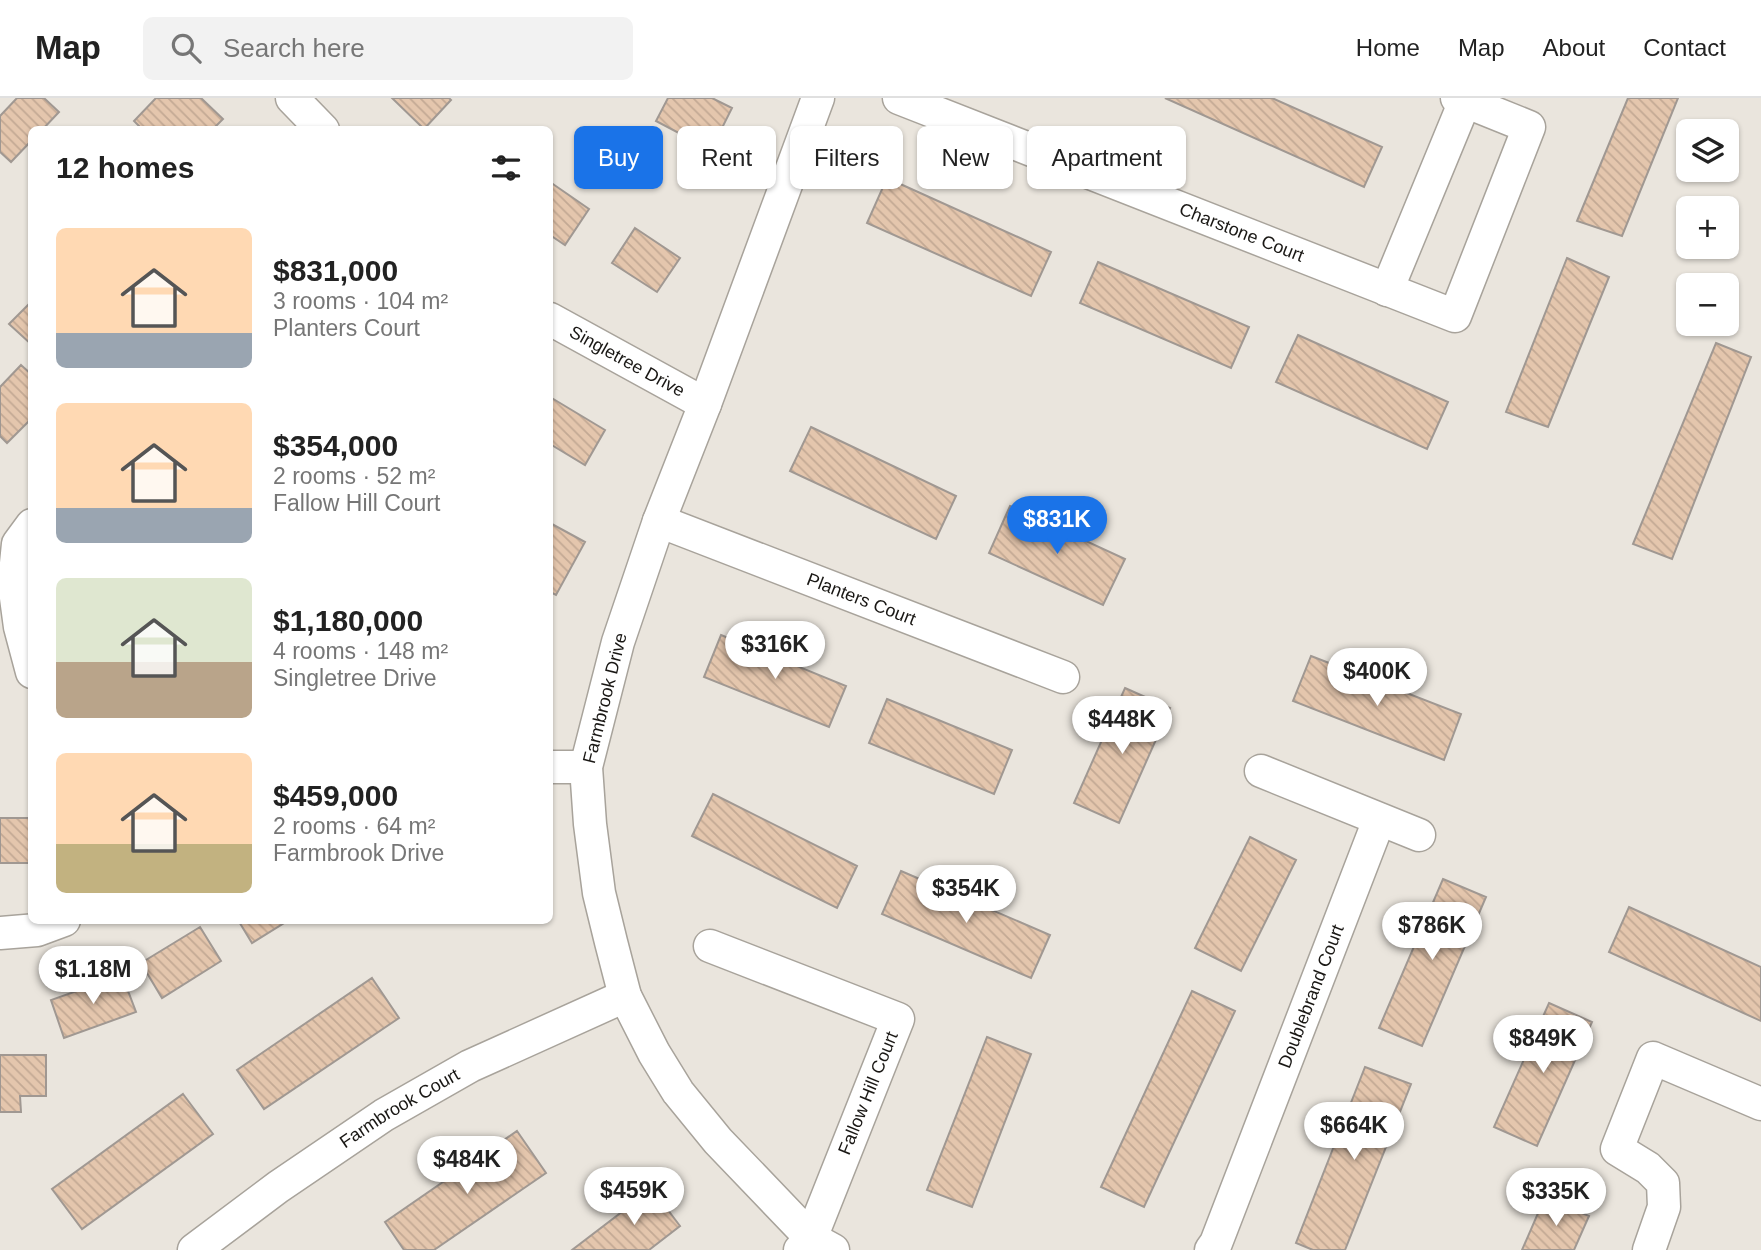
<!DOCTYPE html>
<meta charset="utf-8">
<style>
body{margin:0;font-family:Helvetica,sans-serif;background:#f2f2f2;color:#222;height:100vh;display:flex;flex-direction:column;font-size:26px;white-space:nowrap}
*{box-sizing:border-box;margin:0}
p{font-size:23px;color:#767676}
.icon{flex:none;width:38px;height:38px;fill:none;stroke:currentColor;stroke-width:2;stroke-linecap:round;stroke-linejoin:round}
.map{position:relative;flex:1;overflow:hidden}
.side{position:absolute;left:28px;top:28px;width:525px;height:798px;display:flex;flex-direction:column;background:#fff;border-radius:10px;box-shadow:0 2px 5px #0004}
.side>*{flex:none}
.guide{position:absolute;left:574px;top:28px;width:665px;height:63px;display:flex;gap:14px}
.controls{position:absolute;left:1676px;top:21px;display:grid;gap:14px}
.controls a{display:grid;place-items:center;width:63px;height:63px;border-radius:10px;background:#fff;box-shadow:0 2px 5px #0004;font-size:35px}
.price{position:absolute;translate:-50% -60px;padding:0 16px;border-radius:24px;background:#fff;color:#222;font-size:23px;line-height:46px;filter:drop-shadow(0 2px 4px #0008)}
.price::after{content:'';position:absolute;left:50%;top:42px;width:21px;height:16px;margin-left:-10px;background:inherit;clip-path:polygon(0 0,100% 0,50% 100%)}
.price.current{background:#1a73e8;color:#fff}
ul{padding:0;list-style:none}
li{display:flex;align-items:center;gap:21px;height:175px;padding:0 28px}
li span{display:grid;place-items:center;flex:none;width:196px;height:140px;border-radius:10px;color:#555}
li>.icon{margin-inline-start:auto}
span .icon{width:84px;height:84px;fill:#fffc;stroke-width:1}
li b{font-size:30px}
h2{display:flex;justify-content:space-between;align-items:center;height:84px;padding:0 28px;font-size:30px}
.pill{padding:0 24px;border-radius:10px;background:#fff;box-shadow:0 2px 5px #0004;font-size:24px;line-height:63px}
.pill.current{background:#1a73e8;color:#fff}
header{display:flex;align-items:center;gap:42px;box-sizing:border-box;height:98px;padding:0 35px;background:#fff;border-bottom:2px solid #e0e0e0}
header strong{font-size:33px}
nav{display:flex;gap:38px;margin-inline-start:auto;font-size:24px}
.search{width:490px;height:63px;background:#f2f2f2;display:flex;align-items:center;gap:18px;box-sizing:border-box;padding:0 24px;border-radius:10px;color:#767676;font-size:26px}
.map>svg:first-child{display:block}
.building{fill:url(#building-back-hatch);stroke:#a09892;stroke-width:2}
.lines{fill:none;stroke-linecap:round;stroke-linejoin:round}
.minor-casing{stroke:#a8a39b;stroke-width:35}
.minor{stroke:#fff;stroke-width:32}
.labels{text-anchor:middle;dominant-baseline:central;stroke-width:5;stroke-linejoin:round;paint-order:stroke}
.street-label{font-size:18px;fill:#191714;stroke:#fff}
</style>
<header>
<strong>Map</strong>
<div class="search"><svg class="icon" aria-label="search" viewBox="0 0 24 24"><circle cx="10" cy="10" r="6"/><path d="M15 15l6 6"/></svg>Search here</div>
<nav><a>Home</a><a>Map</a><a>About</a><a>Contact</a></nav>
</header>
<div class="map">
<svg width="1761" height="1152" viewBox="0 0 1761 1152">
<defs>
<pattern id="building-back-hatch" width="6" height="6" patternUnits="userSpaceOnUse" patternTransform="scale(1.75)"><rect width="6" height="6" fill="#e4c6ad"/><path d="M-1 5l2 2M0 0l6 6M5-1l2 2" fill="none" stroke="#c3a994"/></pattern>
</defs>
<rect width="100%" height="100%" fill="#eae5dd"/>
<path class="building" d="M17 0H44L59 14 42 32H32V42L11 64 0 54V18Z
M156 0H201L223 21 212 32H143L134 23Z
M392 0H449L451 2 424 31Z
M668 0H712L732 10 711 52 656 23Z
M1165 0H1272L1382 49 1364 89Z
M1628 0H1678L1622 138 1577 123Z
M887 80 1051 154 1031 198 867 125Z
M550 84 589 111 565 147 550 137Z
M635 130 680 160 657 194 612 165Z
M1567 160 1609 179 1548 329 1506 314Z
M1098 164 1249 229 1231 270 1080 205Z
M32 203V247L9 226Z
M1298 237 1448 304 1427 351 1276 284Z
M1716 245 1751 259 1672 461 1633 446Z
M21 267 32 277V320L7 345 0 338V289Z
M550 299 605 332 585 367 550 346Z
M811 329 956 398 936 441 790 373Z
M1010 408 1125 461 1103 507 989 455Z
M550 425 585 444 556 497 550 494Z
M721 537 846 588 829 629 704 579Z
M1311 558 1461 616 1444 662 1293 603Z
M1125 590 1170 610 1119 725 1074 705Z
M887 601 1012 652 994 696 869 645Z
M713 696 857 768 837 810 692 738Z
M0 720H29V765H0Z
M1250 739 1296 762 1241 873 1195 850Z
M901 773 1050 837 1031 880 882 816Z
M1443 781 1486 799 1422 948 1379 930Z
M1629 809 1761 869V923L1609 854Z
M238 822H289L252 845Z
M200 829 221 863 162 900 141 865Z
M122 877 136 914 64 940 51 902Z
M372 880 399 920 264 1011 237 972Z
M1192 893 1235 913 1144 1109 1101 1089Z
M1549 905 1592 924 1537 1048 1494 1029Z
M987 939 1031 956 972 1109 927 1092Z
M0 957H46V998H20L21 1014H0Z
M1365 969 1411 986 1345 1152H1313L1296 1145Z
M183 996 213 1036 82 1131 52 1091Z
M517 1033 546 1075 434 1152H404L385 1124Z
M652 1091 680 1128 649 1152H572Z
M1545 1099 1589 1118 1574 1152H1522Z"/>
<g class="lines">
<g class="minor-casing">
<g id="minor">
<path d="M292 0 323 32"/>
<path d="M818 0 705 306 659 423 618 544 586 669 590 726 599 795 611 844 625 898 654 955 678 994 718 1043 811 1140 833 1152"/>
<path id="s1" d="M899 0 1455 218 1529 29 1457 0"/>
<path d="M1387 192 1465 3"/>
<path id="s2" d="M550 221 705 306"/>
<path id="s3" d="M659 423 1063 579"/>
<path d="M32 427 18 446 14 485 20 529 32 574"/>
<path d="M550 669H586"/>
<path d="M1261 673 1419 737"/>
<path d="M0 835 37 832 64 822"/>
<path d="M710 848 898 921 811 1140 800 1152"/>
<path id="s4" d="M194 1152 278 1089 384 1017 470 968 625 898"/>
<path id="s5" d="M1211 1152 1216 1145 1379 722"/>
<path d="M1649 1152 1664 1109 1663 1085 1648 1070 1617 1051 1653 960 1761 1006"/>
</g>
</g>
<use href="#minor" class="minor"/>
</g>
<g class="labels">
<g class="street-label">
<text stroke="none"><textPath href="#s1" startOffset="368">Charstone Court</textPath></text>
<text stroke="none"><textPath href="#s2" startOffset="88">Singletree Drive</textPath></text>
<text stroke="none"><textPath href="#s3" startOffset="217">Planters Court</textPath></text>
<text transform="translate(605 600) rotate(-76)">Farmbrook Drive</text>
<text stroke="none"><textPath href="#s5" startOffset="273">Doublebrand Court</textPath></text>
<text transform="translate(868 995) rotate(-68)">Fallow Hill Court</text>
<text stroke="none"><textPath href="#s4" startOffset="250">Farmbrook Court</textPath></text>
</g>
</g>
</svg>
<div class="controls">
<a><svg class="icon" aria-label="layers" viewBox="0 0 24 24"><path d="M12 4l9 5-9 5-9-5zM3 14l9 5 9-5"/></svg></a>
<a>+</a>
<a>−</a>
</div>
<b class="price current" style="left:1057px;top:458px">$831K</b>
<b class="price" style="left:775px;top:583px">$316K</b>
<b class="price" style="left:1377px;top:610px">$400K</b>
<b class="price" style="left:1122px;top:658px">$448K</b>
<b class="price" style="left:966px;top:827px">$354K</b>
<b class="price" style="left:1432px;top:864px">$786K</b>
<b class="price" style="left:93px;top:908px">$1.18M</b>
<b class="price" style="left:1543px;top:977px">$849K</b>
<b class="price" style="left:1354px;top:1064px">$664K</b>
<b class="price" style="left:467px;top:1098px">$484K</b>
<b class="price" style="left:634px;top:1129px">$459K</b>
<b class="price" style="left:1556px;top:1130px">$335K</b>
<div class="guide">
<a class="pill current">Buy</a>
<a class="pill">Rent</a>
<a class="pill">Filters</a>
<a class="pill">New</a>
<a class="pill">Apartment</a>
</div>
<section class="side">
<h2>12 homes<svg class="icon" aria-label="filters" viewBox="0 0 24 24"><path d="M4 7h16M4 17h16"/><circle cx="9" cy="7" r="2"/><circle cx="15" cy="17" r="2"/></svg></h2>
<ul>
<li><span style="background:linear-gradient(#ffd9b3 75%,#9aa5b1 0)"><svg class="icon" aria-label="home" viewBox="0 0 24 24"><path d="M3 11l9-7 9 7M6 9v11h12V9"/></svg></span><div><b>$831,000</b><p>3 rooms · 104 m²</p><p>Planters Court</p></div></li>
<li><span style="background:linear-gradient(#ffd9b3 75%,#9aa5b1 0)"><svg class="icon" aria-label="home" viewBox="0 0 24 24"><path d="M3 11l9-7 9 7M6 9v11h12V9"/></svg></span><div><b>$354,000</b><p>2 rooms · 52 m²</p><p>Fallow Hill Court</p></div></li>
<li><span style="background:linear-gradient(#dfe7d0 60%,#b9a48a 0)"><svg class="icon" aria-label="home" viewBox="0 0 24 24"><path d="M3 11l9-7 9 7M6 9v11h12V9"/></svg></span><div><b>$1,180,000</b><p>4 rooms · 148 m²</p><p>Singletree Drive</p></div></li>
<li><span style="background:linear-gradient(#ffd9b3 65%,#c2b280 0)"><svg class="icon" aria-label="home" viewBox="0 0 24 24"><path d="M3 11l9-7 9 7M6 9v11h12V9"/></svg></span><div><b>$459,000</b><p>2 rooms · 64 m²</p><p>Farmbrook Drive</p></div></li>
</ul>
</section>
</div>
